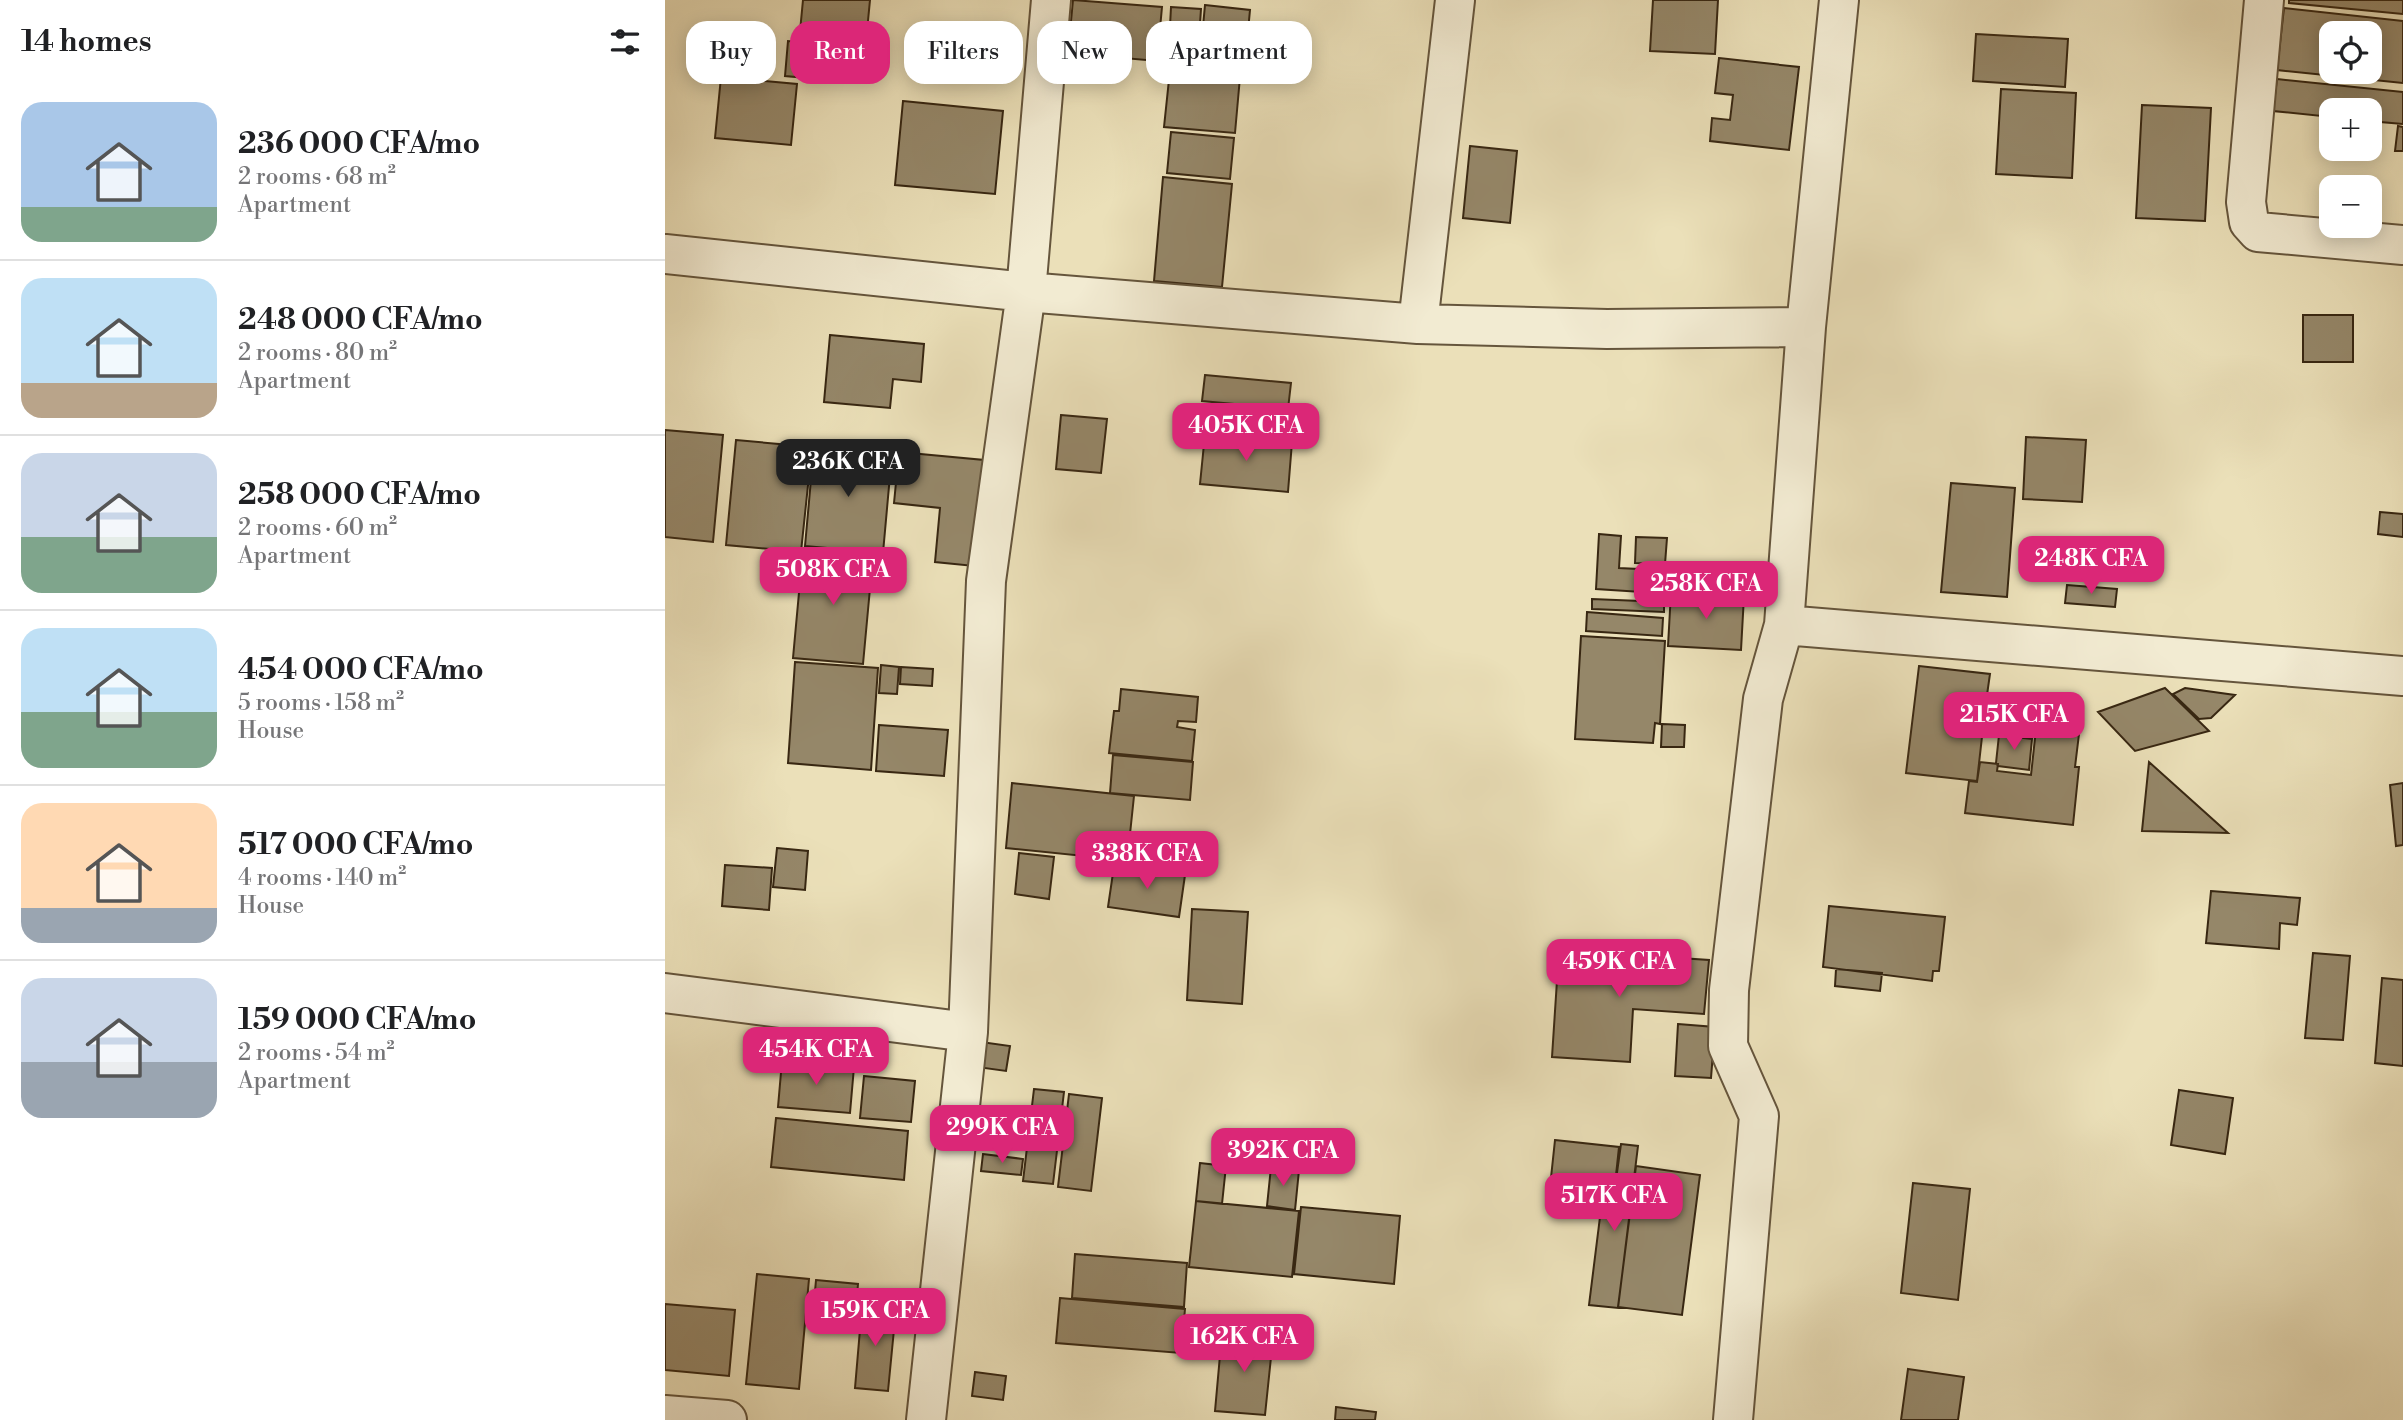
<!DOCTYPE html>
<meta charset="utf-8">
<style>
body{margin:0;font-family:"Libre Bodoni",serif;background:#f6f6f6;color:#202124;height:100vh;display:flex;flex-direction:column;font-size:26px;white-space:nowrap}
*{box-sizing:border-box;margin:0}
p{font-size:23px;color:#757577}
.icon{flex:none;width:38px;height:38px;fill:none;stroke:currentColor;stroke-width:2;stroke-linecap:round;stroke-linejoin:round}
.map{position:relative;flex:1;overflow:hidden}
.details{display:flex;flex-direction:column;background:#fff;width:665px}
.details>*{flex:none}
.hud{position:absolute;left:21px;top:21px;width:665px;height:63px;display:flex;gap:14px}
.tools{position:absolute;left:1654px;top:21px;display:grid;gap:14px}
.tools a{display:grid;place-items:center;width:63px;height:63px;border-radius:14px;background:#fff;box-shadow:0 4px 18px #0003;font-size:35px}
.price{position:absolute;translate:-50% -60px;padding:0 16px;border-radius:14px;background:#db2777;color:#fff;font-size:23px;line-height:46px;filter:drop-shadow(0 2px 4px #0008)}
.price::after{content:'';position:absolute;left:50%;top:42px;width:21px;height:16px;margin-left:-10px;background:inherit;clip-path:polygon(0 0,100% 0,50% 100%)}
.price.on{background:#222;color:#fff}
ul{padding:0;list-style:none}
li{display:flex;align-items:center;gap:21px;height:175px;padding:0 21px}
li+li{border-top:2px solid #e0e0e0}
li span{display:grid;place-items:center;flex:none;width:196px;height:140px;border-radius:21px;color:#555}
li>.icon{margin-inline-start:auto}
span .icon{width:84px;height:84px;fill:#fffc;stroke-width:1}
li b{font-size:30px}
h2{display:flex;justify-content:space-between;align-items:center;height:84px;padding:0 21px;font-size:30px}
.tag{padding:0 24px;border-radius:21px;background:#fff;box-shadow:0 4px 18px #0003;font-size:24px;line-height:63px}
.tag.on{background:#db2777;color:#fff}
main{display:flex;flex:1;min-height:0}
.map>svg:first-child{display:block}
.building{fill:#958769;stroke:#382712;stroke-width:2;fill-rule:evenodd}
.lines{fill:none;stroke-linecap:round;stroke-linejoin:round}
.minor-casing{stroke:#65553c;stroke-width:42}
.minor{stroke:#f2ebd2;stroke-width:38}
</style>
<main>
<section class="details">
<h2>14 homes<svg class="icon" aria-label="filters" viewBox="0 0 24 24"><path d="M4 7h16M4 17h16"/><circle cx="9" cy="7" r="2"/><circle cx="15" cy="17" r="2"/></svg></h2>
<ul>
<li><span style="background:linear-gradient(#a9c7e8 75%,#7fa58c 0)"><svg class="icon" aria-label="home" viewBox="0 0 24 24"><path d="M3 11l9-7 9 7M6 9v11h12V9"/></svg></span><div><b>236 000 CFA/mo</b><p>2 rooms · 68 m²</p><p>Apartment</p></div></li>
<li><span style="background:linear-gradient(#bfe0f5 75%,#b9a48a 0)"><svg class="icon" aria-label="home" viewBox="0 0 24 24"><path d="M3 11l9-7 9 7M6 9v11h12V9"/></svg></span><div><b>248 000 CFA/mo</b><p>2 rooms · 80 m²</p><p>Apartment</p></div></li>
<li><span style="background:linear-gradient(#c9d6e8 60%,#7fa58c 0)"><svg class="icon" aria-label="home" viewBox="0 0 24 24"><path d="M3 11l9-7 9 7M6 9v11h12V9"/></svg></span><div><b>258 000 CFA/mo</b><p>2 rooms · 60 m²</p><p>Apartment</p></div></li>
<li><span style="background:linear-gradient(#bfe0f5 60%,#7fa58c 0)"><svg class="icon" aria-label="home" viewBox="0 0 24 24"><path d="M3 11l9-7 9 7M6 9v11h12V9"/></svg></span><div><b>454 000 CFA/mo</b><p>5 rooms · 158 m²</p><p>House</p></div></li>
<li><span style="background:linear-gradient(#ffd9b3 75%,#9aa5b1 0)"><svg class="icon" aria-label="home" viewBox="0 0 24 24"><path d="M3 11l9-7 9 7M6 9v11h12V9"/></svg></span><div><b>517 000 CFA/mo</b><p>4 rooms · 140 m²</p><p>House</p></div></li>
<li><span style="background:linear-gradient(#c9d6e8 60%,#9aa5b1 0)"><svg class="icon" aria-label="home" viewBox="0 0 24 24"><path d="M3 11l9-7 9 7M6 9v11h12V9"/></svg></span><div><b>159 000 CFA/mo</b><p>2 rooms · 54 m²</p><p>Apartment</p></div></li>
</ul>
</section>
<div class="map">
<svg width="1738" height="1420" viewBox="0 0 1738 1420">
<rect width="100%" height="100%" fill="#ebe0b9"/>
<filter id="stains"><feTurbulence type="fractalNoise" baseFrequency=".00286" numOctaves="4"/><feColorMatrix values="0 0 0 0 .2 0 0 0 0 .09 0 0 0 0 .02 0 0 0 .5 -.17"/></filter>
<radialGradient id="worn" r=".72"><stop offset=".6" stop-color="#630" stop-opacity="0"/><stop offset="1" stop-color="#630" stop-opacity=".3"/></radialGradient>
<path class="building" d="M138 0H205L197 83 120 76 123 41 134 42Z
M408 0 497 7 492 61 403 53Z
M988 0H1053L1050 54 985 51Z
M1624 0H1738V14L1624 3Z
M540 5 585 10 579 73 534 69Z
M506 7 536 9 532 67 503 65Z
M1619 8 1738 21V83L1612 70ZM1666 33H1704V72H1666Z
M1311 34 1403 39 1400 87 1308 81Z
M584 55 631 58 630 79 583 75Z
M1054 58 1134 67 1124 150 1045 141 1047 118 1065 120 1068 95 1050 93Z
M505 70 575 77 570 133 499 127Z
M56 77 132 84 126 145 50 138Z
M1612 79 1738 92V124L1704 121V110H1666V117L1608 111Z
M1336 89 1411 93 1407 178 1331 174Z
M238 101 338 111 330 194 230 185Z
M1477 105 1546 108 1540 221 1471 218Z
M1733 126 1738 127V151H1730Z
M506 132 569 138 565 179 502 173Z
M805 146 852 151 845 223 798 218Z
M498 177 567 184 557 287 489 281Z
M1638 315H1688V362H1638Z
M165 335 259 344 256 382 228 379 225 408 159 402Z
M540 375 626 383 623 409 537 401Z
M541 404 624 412 622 435 539 427Z
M396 415 442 419 436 473 391 469Z
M0 430 58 435 48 542 0 537Z
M540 434 627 442 623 492 535 484Z
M1361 437 1421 440 1417 502 1358 499Z
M71 440 147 447 136 552 61 545Z
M149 446 227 453 218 553 140 546Z
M234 452 319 460 309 566 270 562 275 508 229 503Z
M1286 483 1350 488 1342 597 1276 592Z
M1715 512 1738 514V537L1713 534Z
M934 534 956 536 954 568 993 570 992 593 931 589Z
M971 537 1002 538 1000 564 970 563Z
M138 549 208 556 198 664 128 658Z
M1402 585 1452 589 1450 607 1400 603Z
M1006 592 1079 596 1076 650 1003 646Z
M927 599 999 602V612L927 609Z
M922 612 998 618 997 636 921 631Z
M916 636 1000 641 995 724 990 723 988 743 910 739Z
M130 662 213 668 206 770 123 763Z
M216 665 234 667 232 694 214 693Z
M1254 666 1325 674 1322 695 1344 698 1340 731 1318 728 1312 781 1241 773Z
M236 667 268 669 267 686 235 684Z
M1500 688 1544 731 1470 751 1433 712Z
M1520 688 1570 695 1546 718 1534 719 1508 694Z
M456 689 533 697 531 722 513 721 512 727 530 730 527 761 444 753 449 711H454Z
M997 724 1020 725 1019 747H996Z
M214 725 283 730 279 776 211 771Z
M1371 729 1414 734 1410 767H1414L1408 825 1300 813 1304 781 1312 782 1315 762 1333 764 1332 771 1366 775Z
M1334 735 1367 739 1364 770 1333 766 1331 763Z
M448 755 528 762 525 800 445 793Z
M1484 762 1563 833 1477 831Z
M347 783 469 796 465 834 451 833 448 859 341 848Z
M1738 783V845L1731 846 1725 785Z
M452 835 473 837 470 861 449 859Z
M112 848 143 851 140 890 108 887Z
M354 853 389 857 384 899 350 894Z
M60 865 107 868 104 910 57 906Z
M449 866 520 875 514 917 443 907Z
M1546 891 1635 898 1632 925 1615 923 1614 949 1541 943Z
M1164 906 1280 917 1274 971H1268L1267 981 1158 967Z
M527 909 583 912 577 1004 522 1000Z
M894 950 1044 960 1039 1014 968 1009 965 1062 887 1057Z
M1648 953 1685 956 1678 1040 1640 1038Z
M1171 969 1217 973 1215 991 1170 986Z
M1717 978 1738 980V1066L1710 1063Z
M1013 1024 1050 1027 1046 1078 1010 1076Z
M316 1042 345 1046 341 1071 312 1067Z
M117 1061 189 1067 185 1113 113 1107Z
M199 1076 250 1081 246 1122 195 1118Z
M369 1089 399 1092 388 1184 358 1181Z
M1514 1090 1568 1098 1560 1154 1506 1145Z
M404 1094 437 1098 426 1191 393 1187Z
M111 1118 243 1131 239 1180 106 1167Z
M890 1140 954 1147 949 1194 885 1187Z
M956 1144 973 1146 953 1308 924 1305 938 1193 949 1194Z
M318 1154 358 1159 356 1175 316 1171Z
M535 1163 561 1166 557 1204 531 1201Z
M971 1166 1035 1175 1017 1315 953 1307Z
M606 1167 634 1170 630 1210 602 1206Z
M1248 1183 1305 1189 1293 1300 1236 1293Z
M531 1201 634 1211 627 1277 524 1267Z
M636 1207 735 1216 729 1284 629 1274Z
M410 1254 522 1263 519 1307 407 1298Z
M92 1274 144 1279 134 1389 81 1384Z
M151 1280 193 1284 191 1307 149 1303Z
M395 1298 520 1309 516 1353 391 1343Z
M0 1304 70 1310 64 1376 0 1370Z
M197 1306 231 1309 223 1391 190 1388Z
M557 1333 608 1338 600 1415 550 1411Z
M1243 1369 1299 1377 1293 1420H1236Z
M310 1372 341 1376 338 1400 307 1396Z
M671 1407 711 1412 710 1420H670Z"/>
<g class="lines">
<g class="minor-casing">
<path id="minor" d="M1599 0 1581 202 1584 222 1593 232 1738 245
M0 254 361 292 753 324 942 329 1141 327
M753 324 790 0
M1119 625 1738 676
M0 993 303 1032
M0 1415 62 1420
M261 1420 303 1032 321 581 361 292 386 0
M1068 1420 1094 1116 1063 1046 1064 990 1098 699 1119 625 1141 327 1174 0"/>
</g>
<use href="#minor" class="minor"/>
</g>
<rect width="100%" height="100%" filter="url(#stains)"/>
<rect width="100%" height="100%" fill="url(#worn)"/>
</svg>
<div class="tools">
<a><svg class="icon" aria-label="locate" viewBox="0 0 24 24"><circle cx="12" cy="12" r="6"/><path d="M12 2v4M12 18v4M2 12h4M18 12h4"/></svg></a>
<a>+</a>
<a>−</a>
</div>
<b class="price" style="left:581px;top:463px">405K CFA</b>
<b class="price on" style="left:183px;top:499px">236K CFA</b>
<b class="price" style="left:1426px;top:596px">248K CFA</b>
<b class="price" style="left:168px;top:607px">508K CFA</b>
<b class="price" style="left:1041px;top:621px">258K CFA</b>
<b class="price" style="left:1349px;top:752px">215K CFA</b>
<b class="price" style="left:482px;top:891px">338K CFA</b>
<b class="price" style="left:954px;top:999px">459K CFA</b>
<b class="price" style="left:151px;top:1087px">454K CFA</b>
<b class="price" style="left:337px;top:1165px">299K CFA</b>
<b class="price" style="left:618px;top:1188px">392K CFA</b>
<b class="price" style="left:949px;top:1233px">517K CFA</b>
<b class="price" style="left:210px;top:1348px">159K CFA</b>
<b class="price" style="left:579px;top:1374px">162K CFA</b>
<div class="hud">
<a class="tag">Buy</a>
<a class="tag on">Rent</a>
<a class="tag">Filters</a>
<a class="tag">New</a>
<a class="tag">Apartment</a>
</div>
</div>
</main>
